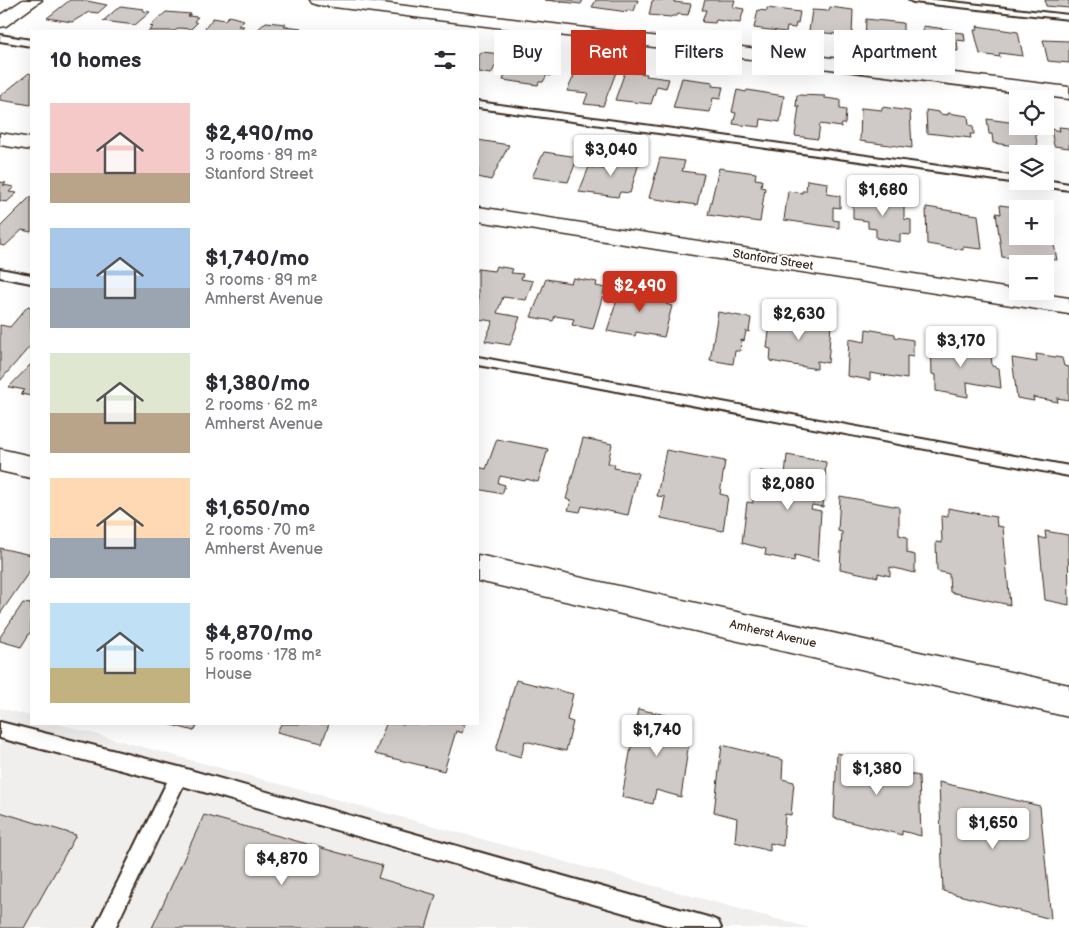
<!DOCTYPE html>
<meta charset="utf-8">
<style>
body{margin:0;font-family:"Balsamiq Sans",sans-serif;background:#f7f7f7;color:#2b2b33;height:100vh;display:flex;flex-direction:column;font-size:19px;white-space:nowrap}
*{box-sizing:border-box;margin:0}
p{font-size:16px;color:#7c7c81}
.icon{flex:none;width:28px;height:28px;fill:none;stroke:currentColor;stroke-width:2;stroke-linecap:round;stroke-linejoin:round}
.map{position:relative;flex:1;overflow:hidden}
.panel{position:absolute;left:30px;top:30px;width:449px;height:695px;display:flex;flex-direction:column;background:#fff;border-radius:0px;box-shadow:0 5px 20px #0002}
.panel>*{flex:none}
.banner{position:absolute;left:494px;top:30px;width:475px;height:45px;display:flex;gap:10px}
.controls{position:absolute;left:1009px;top:90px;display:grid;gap:10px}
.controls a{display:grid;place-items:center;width:45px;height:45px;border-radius:0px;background:#fff;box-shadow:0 5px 20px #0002;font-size:25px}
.price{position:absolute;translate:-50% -42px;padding:0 11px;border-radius:5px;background:#fff;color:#222;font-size:16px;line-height:32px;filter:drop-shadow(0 1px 2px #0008)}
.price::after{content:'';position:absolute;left:50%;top:30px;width:15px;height:11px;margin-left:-8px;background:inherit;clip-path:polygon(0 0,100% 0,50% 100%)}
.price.active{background:#c8321e;color:#fff}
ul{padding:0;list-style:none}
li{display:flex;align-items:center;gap:15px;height:125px;padding:0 20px}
li span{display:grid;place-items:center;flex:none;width:140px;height:100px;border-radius:0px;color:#555}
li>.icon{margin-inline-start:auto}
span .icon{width:60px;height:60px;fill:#fffc;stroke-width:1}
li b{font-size:21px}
h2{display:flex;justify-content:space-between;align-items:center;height:60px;padding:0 20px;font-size:21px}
.chip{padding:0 18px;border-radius:0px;background:#fff;box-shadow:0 5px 20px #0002;font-size:18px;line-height:45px}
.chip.active{background:#c8321e;color:#fff}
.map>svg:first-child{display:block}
.built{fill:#f1efee}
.building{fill:#cfcac7;stroke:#3b2a1e}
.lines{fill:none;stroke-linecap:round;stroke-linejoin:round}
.service-casing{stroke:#3b2a1e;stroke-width:4}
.minor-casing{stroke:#3b2a1e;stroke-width:3}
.tertiary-casing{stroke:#3b2a1e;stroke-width:3}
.service{fill:#fff;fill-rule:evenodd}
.minor{fill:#fff;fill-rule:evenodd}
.tertiary{fill:#fff;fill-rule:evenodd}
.labels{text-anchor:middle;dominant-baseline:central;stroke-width:4;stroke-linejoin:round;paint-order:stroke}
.street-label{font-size:12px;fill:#3b2a1e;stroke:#fff}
</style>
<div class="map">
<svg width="1069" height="928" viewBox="0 0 1069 928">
<rect width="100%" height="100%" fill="#fff"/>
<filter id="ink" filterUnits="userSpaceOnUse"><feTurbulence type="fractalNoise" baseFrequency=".02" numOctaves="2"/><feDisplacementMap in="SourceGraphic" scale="10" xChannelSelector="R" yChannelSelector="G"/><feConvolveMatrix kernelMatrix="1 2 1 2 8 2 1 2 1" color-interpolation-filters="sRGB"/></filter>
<g filter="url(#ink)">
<path class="built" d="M0 708 31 716V724H58L810 928H0Z"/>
<path class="building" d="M70 0H82L107 5 98 13 89 12 72 22 47 18Z
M545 0H583L581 4Z
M596 0H638L634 11 628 10 627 12 592 7Z
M656 0H675L674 2 691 4 688 15 678 14 677 16H672L671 17 649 15 652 1Z
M705 0H735L733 7 744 9 740 23 716 20 715 23 702 22 706 10H702Z
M1045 0H1069V8L1046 6Z
M120 6 144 9 143 11 150 12 135 25 103 21Z
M830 7 853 10 852 36 809 31 812 10 829 11Z
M767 8 800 12 798 23H796L795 28 787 27 786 32 754 28 758 10 767 11Z
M166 12 191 14 188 16 198 17 194 21 197 23 191 29 179 28 175 31H148L153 27 150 26Z
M229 16 244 20 238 26H244L239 31H203L213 18 225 20Z
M866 19 903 23V42L886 39V43L865 41Z
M266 22 286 24 284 26 302 28 299 31H256Z
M923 26 953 30V32L964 33 965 41 957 40 958 51 924 47Z
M977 26 1018 32 1023 56 999 53 1000 57 980 54 974 30H978Z
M1043 40 1069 41V63L1048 61Z
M481 52 502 54 491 74 478 72V54Z
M511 59 550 63 548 67 554 68 550 76 547 75 543 82H539L538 85 503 80Z
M579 65 617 70 603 106 584 104 588 93 567 91Z
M625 72 647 74 646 76 669 79 666 88 657 86 651 104 615 100Z
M29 73 31 74V105L0 100V96Z
M682 78 713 82 712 86 723 87 720 99 713 98 710 112 673 108Z
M737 90 746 92 747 90 784 96 780 122 761 119 760 127 733 124 736 113 732 112Z
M797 95 825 96V98L840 100V109L846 110 845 124H842L841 127 820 124 818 139 795 136 799 106H796Z
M882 107 910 111 912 148 860 141 861 108 882 110Z
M926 110 939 112 940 114 948 115V113L968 116 969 125 973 126 974 134H970L971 138 927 133Z
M987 119 1016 123V121H1018V126H1034L1038 149 993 143 992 134H989Z
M1059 127 1069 128V148L1054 146 1051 129 1060 131Z
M478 140 509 145 491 180 478 177Z
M544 152 578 157 568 182 532 177Z
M610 152 627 154 625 161 639 163 630 193 620 192 618 197 579 192 589 167 604 169Z
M660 158 685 161 682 171 704 174 697 205 649 198Z
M719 168 756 173 755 179 762 180 761 187 765 188 760 222 708 215Z
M807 180 828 183 827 194 840 196V208L833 207V220L839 221V228L784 220 788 191 802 193V191H806Z
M0 182 6 183 3 185 14 187 9 192 17 193 7 202 0 201Z
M31 196V232L22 230 5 246 0 245V227Z
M873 196 904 200V219L911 220V235L900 234V242L876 238V229L868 228V221L853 219V198L873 200Z
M1000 205 1029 209H1018V236H1045V223L1050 224 1057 260 1038 258 1039 262 1002 257 996 213 1001 214Z
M926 207 978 215 982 249 963 247V250L927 244Z
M496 266 513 269 511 273 523 274 521 279 533 281 526 300 503 297 497 313 520 317 510 345 485 341 493 321 478 319V269L494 271Z
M573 278 597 282 596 286 605 288 593 329 572 325 574 319 555 316 553 321 531 317 546 279 571 283Z
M621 287 668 295 666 304 672 306 664 337 636 332 635 336 607 331Z
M28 306 31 307V345L0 381V325L10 327Z
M718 312 751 318 749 332 746 331 744 341 741 340 740 351H735L733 364 710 360Z
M771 315 790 318V315L831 324 828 363 817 361V369L770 361 771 349 767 348Z
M866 329 895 334V337L913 340V357L907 356V379L870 373V380L847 376 849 339 865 342Z
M931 339 960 344 961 349 991 353 992 366 999 368 1001 388 967 382 968 397 936 391V375L932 374Z
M1036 354 1062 358 1064 366 1069 367V400L1057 398 1058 402 1033 397 1034 401 1017 398 1012 358 1037 362Z
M31 364V396L21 394 25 390 9 387Z
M583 438 612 444 608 463 615 464 614 468 638 473 628 515 582 506 580 512 568 510 571 501 566 499Z
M497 439 548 449 538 482 526 479 525 481 500 476 498 483 505 485 502 494 478 489V467L486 469Z
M666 450 725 461 720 494 728 496 723 531 661 518 665 497 657 496Z
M787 455 826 462 823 507 812 505 811 509 821 511 818 561 795 555 794 561 765 555 766 549 742 543 747 502 753 503V497L757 498 760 471 785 475Z
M840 496 899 507V535L907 537V553L915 555V573L890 567V576L878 573V577L840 569 842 532 838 531Z
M948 508 996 517 997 526 1003 527 1010 605 950 592 949 574 937 571 936 542 942 543 941 516 948 517Z
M1045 531 1068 535 1069 605 1045 600 1039 537 1046 539Z
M0 548 31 555V569L0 614Z
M31 602V631L21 647 0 641V637L23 603 30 604Z
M516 680 573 694 567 720 573 722 566 751 525 741 521 757 496 750Z
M638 709 692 721 681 797 656 790 653 804 622 797Z
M168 724H198L194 731Z
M281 724H329L322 743 277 732Z
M386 724H465L462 733 456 731 444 771 375 754Z
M722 745 783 760 782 779 794 782 791 815 785 814 783 846 770 843V851L735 842 737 818 714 812Z
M837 753 891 766V770L919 776 921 836 902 831V835L834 818Z
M939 782 1040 806 1051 919 943 891Z
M0 812 76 835 24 928H0Z
M204 815 382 865 378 878 436 895 426 928H152Z"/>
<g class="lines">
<g class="service-casing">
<path id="service" d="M909 0H935L1069 15V19L913 2Z
M0 35 31 40V46L0 41Z
M478 102 1018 177V181H1022L1018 183 478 108Z
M1045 180 1069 184V190L1029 184 1024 181Z
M0 269 31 275V283L0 277Z
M478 357 1069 466V476L478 365Z
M0 722 179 767 711 918 718 921 721 928H677L183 786 115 928H95L167 782 0 738Z"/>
</g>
<g class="minor-casing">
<path id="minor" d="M310 0H357L1069 87V99L318 5 312 3Z
M0 133 31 138V150L0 145Z
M478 207 1069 298V314L478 221Z
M0 449 31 456V478L0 471Z
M478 555 1069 685V717L478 581Z"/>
</g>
<g class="tertiary-casing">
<path id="tertiary" d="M23 0H42L6 26 0 27V15Z"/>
</g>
<use href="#service" class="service"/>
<use href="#minor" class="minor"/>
<use href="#tertiary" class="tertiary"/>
</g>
</g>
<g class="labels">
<g class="street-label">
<text transform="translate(773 260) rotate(9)">Stanford Street</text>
<text transform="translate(773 634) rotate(13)">Amherst Avenue</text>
</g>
</g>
</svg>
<div class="controls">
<a><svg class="icon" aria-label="locate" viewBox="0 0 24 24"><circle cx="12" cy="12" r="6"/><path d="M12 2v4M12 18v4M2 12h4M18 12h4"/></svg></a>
<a><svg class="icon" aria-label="layers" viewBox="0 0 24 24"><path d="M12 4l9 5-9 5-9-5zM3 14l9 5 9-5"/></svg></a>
<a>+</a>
<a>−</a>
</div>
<b class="price" style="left:611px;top:177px">$3,040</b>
<b class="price" style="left:883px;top:217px">$1,680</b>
<b class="price active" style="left:640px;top:313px">$2,490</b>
<b class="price" style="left:799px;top:341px">$2,630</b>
<b class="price" style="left:961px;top:368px">$3,170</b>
<b class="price" style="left:788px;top:511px">$2,080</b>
<b class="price" style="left:657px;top:757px">$1,740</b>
<b class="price" style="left:877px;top:796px">$1,380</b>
<b class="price" style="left:993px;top:850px">$1,650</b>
<b class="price" style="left:282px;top:886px">$4,870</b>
<div class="banner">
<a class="chip">Buy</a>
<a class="chip active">Rent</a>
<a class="chip">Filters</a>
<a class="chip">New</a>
<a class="chip">Apartment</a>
</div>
<section class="panel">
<h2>10 homes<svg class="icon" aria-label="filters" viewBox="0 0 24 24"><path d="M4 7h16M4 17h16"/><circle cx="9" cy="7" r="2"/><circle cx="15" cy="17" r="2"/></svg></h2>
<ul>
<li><span style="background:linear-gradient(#f6c9c9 70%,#b9a48a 0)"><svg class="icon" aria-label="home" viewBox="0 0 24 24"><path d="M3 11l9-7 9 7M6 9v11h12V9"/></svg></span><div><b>$2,490/mo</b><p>3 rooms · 89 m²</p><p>Stanford Street</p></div></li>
<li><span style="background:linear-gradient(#a9c7e8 60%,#9aa5b1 0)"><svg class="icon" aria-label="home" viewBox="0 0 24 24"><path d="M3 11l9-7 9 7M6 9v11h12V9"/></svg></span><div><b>$1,740/mo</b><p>3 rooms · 89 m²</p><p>Amherst Avenue</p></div></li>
<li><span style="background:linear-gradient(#dfe7d0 60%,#b9a48a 0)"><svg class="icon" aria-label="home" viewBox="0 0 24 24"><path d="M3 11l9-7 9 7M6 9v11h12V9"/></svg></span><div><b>$1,380/mo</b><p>2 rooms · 62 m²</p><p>Amherst Avenue</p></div></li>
<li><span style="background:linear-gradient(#ffd9b3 60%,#9aa5b1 0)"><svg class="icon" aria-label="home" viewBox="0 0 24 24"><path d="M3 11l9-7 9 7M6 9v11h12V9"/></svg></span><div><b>$1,650/mo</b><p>2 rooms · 70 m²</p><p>Amherst Avenue</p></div></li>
<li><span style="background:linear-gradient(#bfe0f5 65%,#c2b280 0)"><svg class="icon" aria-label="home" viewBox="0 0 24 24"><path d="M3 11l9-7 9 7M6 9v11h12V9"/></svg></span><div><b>$4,870/mo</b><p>5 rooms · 178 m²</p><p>House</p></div></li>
</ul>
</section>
</div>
